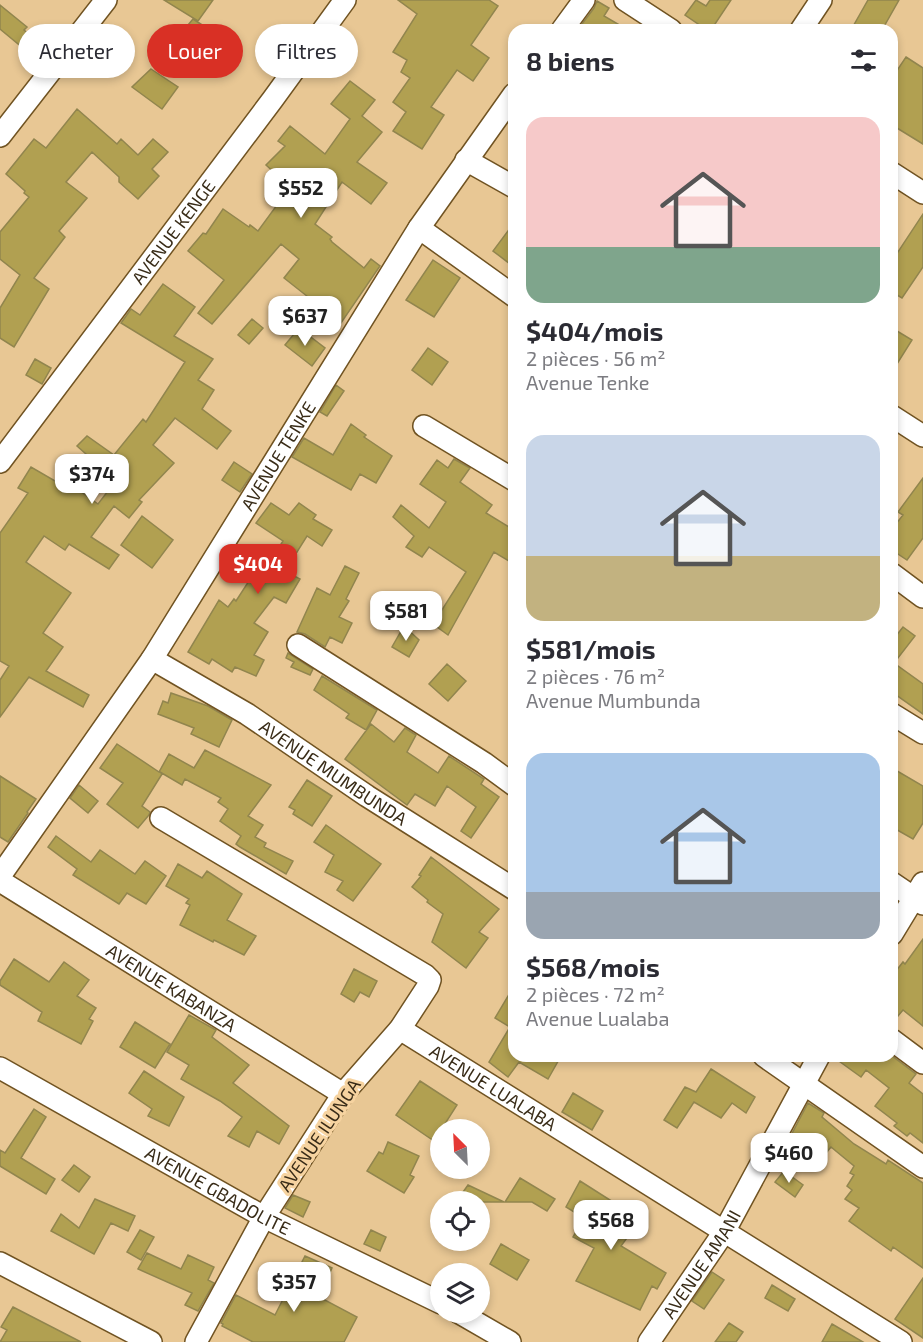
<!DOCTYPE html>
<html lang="fr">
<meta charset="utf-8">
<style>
body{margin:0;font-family:"Exo 2",sans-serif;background:#f2f2f3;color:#2b2b33;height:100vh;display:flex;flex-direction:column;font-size:22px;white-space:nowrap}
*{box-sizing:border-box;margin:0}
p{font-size:20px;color:#7c7c81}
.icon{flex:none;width:33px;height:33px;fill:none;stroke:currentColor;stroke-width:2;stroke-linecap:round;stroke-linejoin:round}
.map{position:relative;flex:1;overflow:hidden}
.side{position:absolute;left:508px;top:24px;width:390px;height:1038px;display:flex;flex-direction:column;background:#fff;border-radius:18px;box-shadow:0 3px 9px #0003}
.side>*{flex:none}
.hud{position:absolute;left:18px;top:24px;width:400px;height:54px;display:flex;gap:12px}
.needle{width:39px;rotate:336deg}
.fabs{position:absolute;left:430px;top:1119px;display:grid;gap:12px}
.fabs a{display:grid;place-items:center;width:60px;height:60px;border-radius:50%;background:#fff;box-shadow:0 3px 9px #0003;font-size:30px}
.price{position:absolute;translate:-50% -51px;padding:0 14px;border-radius:12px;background:#fff;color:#222;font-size:20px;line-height:39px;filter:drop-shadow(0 2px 3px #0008)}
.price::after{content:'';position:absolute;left:50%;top:36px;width:18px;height:14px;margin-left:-9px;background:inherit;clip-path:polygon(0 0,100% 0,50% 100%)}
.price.selected{background:#d93025;color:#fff}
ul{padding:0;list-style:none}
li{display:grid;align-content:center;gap:12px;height:318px;padding:0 18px}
li span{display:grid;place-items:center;height:186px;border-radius:18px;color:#555}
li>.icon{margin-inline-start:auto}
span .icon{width:108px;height:108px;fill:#fffc;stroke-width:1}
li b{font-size:26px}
h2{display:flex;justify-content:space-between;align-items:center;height:72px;padding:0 18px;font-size:26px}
.tag{padding:0 21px;border-radius:27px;background:#fff;box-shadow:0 3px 9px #0003;font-size:21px;line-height:54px}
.tag.selected{background:#d93025;color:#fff}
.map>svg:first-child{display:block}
.building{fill:#b1a051;stroke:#91854e;stroke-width:1.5}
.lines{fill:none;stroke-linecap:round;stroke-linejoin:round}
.minor-casing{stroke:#705322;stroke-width:24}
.minor{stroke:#fff;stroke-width:21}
.labels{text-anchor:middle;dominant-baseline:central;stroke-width:6;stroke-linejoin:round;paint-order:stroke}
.street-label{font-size:18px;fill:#392c18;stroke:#f6d3a0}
</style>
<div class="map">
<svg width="923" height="1342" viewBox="0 0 923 1342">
<rect width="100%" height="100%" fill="#e8c794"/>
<path class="building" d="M164 0H213L198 21Z
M398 0H489L498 6 471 45 489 58 473 81 457 70 431 107 444 115 422 149 393 131 406 112 393 102 410 78 401 72 407 60 393 52 417 14Z
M696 0 706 6 710 0H731L711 30H707L685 15Z
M868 0H899L882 30H851Z
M597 1 609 8 604 16 628 30H592L582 24 594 8Z
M0 5 27 27 24 30 44 47 35 58 0 29Z
M193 19 242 51 232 65 215 53 206 66 185 51 179 58 168 49Z
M906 57 923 68V144L892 125V78Z
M151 69 178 87 162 109 132 87Z
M350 81 375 100 362 116 382 132 357 162 387 183 371 204 342 182 315 224 332 237 330 239 332 242 364 268 371 259 380 266 341 323 284 278 299 259 281 244 212 324 198 313 224 280 188 251 203 233 206 234 223 209 249 227 250 225 258 231 280 201 268 192 279 177 266 165 285 146 278 141 290 126 325 154 350 119 331 104Z
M77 109 117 144 121 139 138 155 153 139 168 152 152 169 159 176 138 199 119 182V177L92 152 66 182 87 198 59 231 65 237 34 278 49 289 14 347 0 338V308L20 275 0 259V232L29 197 24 193 25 191 6 174 34 139 46 148Z
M923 214V267L902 298 892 292V261Z
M514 223V267L493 251Z
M433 260 460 278 434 317 406 300Z
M163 284 195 307 174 336 213 359 198 380 214 390 202 409 231 431 217 449 175 418 153 445 174 463 139 500 142 502 129 518 114 506 91 537 119 555 109 569 69 544 65 550 44 536 26 562 71 593 43 633 63 647 46 671 89 695 83 707 29 677 0 717V680L9 666 0 661V533L28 493 18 488 31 467 67 488 70 484 98 504 115 482 103 473 105 471 77 446 87 436 114 455 143 419 146 422 185 362 121 323 131 309 140 315Z
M252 319 263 328 249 344 238 335Z
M299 328 325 348 312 366 285 345Z
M892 328 912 340 892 372Z
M428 348 448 362 432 385 412 370Z
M35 359 51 368 42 384 26 375Z
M336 385 344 391 327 416 320 412Z
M351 424 366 435 364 437 392 456 376 483 360 474 351 490 292 457 304 438 333 455Z
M454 459 470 468 460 482 492 505 486 513 514 530V564L494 552 448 635 433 624 466 572 429 547 422 557 406 547 414 536 393 517 401 505 429 528 446 502 420 484 437 460 448 468Z
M234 462 252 474 240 492 222 480Z
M923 478V538L907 560 892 550V529L903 515 898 512Z
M271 503 289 515 299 503 316 515 313 519 332 530 322 546 307 536 285 571 300 579 286 603 274 597 254 623 268 632 254 655 264 660 256 676 235 667 232 672 212 659 209 664 188 652 219 600 228 607 234 599 236 601 262 561 268 565 283 541 256 523Z
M142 516 173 540 152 568 121 545Z
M345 566 359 573 346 599 349 601 339 617 352 623 342 643 330 637 325 647 305 634 297 632 317 588 330 595Z
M404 626 419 640 409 657 392 647Z
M903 627 915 636 894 663 923 684V714L892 692V641Z
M288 653 313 669 310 675 291 667 294 662 286 658Z
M447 664 466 681 448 701 429 684Z
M322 676 377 710 366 730 346 718 349 714 314 690Z
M171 693 208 706 232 720 219 747 191 734 194 728 158 714 163 701 168 703Z
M371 724 394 742 405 728 416 735 407 752 438 773 449 756 484 779 481 784 499 797 471 838 461 831 476 807 447 786 435 806 415 794 407 805 345 759Z
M117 744 159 772 169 754 194 768 205 750 271 785 248 816 263 825 255 837 266 843 264 847 293 861 286 874 240 847 236 844 241 836 220 821 228 809 218 802 221 798 185 779 182 785 160 772 162 774 142 806 150 812 149 815 138 828 107 804 123 783 100 768Z
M892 768 923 786V823L913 839 892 827Z
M0 776 36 799 27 812 28 813 8 842 0 837Z
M307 780 332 796 312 826 293 814 295 810 289 807Z
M79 785 98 801 88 813 70 798Z
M326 825 381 864 353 901 337 890 343 881 325 872 334 855 314 842Z
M56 836 91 862 100 850 135 874 145 861 166 876 146 904 127 893 119 904 73 875 77 869 48 847Z
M431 857 499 909 479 932 488 938 466 968 432 942 443 914 427 902 428 900 412 887 421 876 419 875Z
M178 864 202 878 207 871 242 894 227 920 256 936 244 955 214 940 213 942 180 925 190 905 186 903 189 899 166 886Z
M923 939V1026L903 1010 892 1023V976L903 962 905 964Z
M14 959 49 982 64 962 89 980 77 996 96 1008 89 1019 93 1021 81 1044 38 1021 42 1012 0 985V981Z
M354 969 377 981 369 997 360 992 354 1002 341 994Z
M514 986V1056H561L548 1079 519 1062 508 1077 489 1062 510 1027 495 1018Z
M189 1015 216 1030 212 1037 249 1065 233 1083 289 1126 279 1144 257 1131 249 1147 228 1136 242 1117 220 1101 181 1079 189 1065 167 1052Z
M135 1022 170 1044 155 1068 120 1047Z
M832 1056H892L916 1074 909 1083 923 1094V1143L910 1133 907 1136 894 1126 897 1123 875 1106 889 1088 866 1070 861 1077Z
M711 1069 755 1097 746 1113 732 1103 721 1118 694 1102 677 1128 664 1120 685 1087 696 1092Z
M144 1071 184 1097 169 1126 148 1116 152 1109 129 1093Z
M420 1081 457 1105 434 1141 396 1115Z
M573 1093 603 1111 592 1130 562 1112Z
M808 1103 824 1113 822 1117 854 1144 886 1164 888 1160 923 1183V1268L893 1247 891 1251 849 1221 859 1208 845 1199 852 1190 847 1186 854 1175 850 1173 854 1166 831 1147 822 1158 804 1143 800 1149 788 1141Z
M34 1109 46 1117 21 1158 55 1179 46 1194 0 1166V1150L5 1153Z
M388 1142 419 1156 410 1175 414 1177 404 1193 367 1171 379 1152 383 1154Z
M74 1165 90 1177 79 1192 62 1180Z
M784 1171 803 1185 795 1197 775 1182Z
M520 1178 555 1199 547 1211 532 1202H505Z
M580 1181 621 1207 616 1215 635 1227 621 1246 666 1273 657 1289 652 1286 640 1310 576 1281 594 1248 573 1237 584 1218 566 1207Z
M468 1185 504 1202H456Z
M293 1195 310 1202 303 1217 285 1208Z
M95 1199 135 1216 128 1231 111 1223 94 1254 51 1231 61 1214 79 1228Z
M140 1230 154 1237 141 1260 127 1252Z
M371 1230 386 1237 380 1251 364 1244Z
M501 1244 529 1260 517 1280 490 1264Z
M147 1253 181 1269 188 1255 214 1267 208 1280 214 1283 198 1311 185 1305 192 1293 138 1269Z
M305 1256 332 1268 319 1297 357 1317 344 1342H253L222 1326 223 1324 221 1323 236 1295 275 1315Z
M712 1272 724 1280 704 1309 692 1301Z
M923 1278V1338L895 1319Z
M772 1285 795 1299 788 1311 765 1298Z
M13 1307 81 1342H0L7 1330 1 1327Z
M729 1323 743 1332 736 1342H715Z
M832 1324 863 1342H822Z"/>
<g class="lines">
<g class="minor-casing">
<g id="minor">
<path d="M625 0 671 30"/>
<path d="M562 30 584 0"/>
<path d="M801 30 821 0"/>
<path d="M0 136 106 0"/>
<path d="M466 160 514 187"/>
<path d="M892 173 923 193"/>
<path d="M419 228 514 296"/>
<path d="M892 416 923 436"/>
<path d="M424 426 514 480"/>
<path id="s1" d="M0 462 273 99 345 0"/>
<path d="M892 574 923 597"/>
<path d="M298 645 484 763 514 785"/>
<path id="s2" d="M152 659 247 714 367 796 514 889"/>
<path d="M892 714 923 733"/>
<path d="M161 818 425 975 430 980 428 986 400 1029 343 1094 264 1217 196 1342"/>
<path id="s3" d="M0 876 152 659 419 228 514 94"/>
<path id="s4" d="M0 881 343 1094"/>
<path d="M892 883 923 904"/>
<path d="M892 934 923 883"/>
<path id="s5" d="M400 1029 901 1342"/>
<path d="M892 1040 923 1063"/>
<path d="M764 1056 923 1167"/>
<path id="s6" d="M0 1068 264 1217 441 1303"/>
<path d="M0 1263 151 1342"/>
<path d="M458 1312 510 1342"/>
<path id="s7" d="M649 1342 724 1232 819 1056"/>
</g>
</g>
<use href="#minor" class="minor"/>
</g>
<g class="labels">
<g class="street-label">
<text stroke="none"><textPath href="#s1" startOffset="288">AVENUE KENGE</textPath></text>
<text stroke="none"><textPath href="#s3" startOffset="504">AVENUE TENKE</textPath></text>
<text stroke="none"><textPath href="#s2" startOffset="214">AVENUE MUMBUNDA</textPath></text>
<text stroke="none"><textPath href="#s4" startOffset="202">AVENUE KABANZA</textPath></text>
<text stroke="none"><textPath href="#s5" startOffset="110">AVENUE LUALABA</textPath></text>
<text transform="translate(319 1135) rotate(-56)">AVENUE ILUNGA</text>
<text stroke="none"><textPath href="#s6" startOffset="250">AVENUE GBADOLITE</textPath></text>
<text stroke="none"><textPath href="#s7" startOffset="94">AVENUE AMANI</textPath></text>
</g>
</g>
</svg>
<div class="fabs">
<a><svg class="needle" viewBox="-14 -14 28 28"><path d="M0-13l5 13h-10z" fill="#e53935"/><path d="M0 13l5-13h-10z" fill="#7c7c81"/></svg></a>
<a><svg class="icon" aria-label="locate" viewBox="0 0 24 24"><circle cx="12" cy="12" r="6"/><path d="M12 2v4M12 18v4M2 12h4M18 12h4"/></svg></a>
<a><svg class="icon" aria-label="layers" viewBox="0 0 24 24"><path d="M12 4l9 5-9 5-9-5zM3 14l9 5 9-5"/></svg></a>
</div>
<b class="price" style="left:301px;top:219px">$552</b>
<b class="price" style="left:305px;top:347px">$637</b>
<b class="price" style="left:92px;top:505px">$374</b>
<b class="price selected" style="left:258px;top:595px">$404</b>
<b class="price" style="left:406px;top:642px">$581</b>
<b class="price" style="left:789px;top:1184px">$460</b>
<b class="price" style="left:611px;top:1251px">$568</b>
<b class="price" style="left:294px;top:1313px">$357</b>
<div class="hud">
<a class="tag">Acheter</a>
<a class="tag selected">Louer</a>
<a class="tag">Filtres</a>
</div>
<section class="side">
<h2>8 biens<svg class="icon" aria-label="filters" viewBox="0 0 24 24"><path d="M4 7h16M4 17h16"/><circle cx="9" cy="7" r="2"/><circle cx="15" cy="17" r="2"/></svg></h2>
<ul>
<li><span style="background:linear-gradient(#f6c9c9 70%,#7fa58c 0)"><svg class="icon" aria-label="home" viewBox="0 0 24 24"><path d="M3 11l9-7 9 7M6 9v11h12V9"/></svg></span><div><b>$404/mois</b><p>2 pièces · 56 m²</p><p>Avenue Tenke</p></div></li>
<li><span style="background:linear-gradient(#c9d6e8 65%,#c2b280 0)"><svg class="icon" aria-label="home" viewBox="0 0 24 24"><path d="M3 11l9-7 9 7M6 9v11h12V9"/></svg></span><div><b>$581/mois</b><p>2 pièces · 76 m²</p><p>Avenue Mumbunda</p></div></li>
<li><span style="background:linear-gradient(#a9c7e8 75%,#9aa5b1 0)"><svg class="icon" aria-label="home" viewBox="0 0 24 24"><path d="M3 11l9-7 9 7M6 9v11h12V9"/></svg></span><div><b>$568/mois</b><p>2 pièces · 72 m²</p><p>Avenue Lualaba</p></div></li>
</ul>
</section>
</div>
